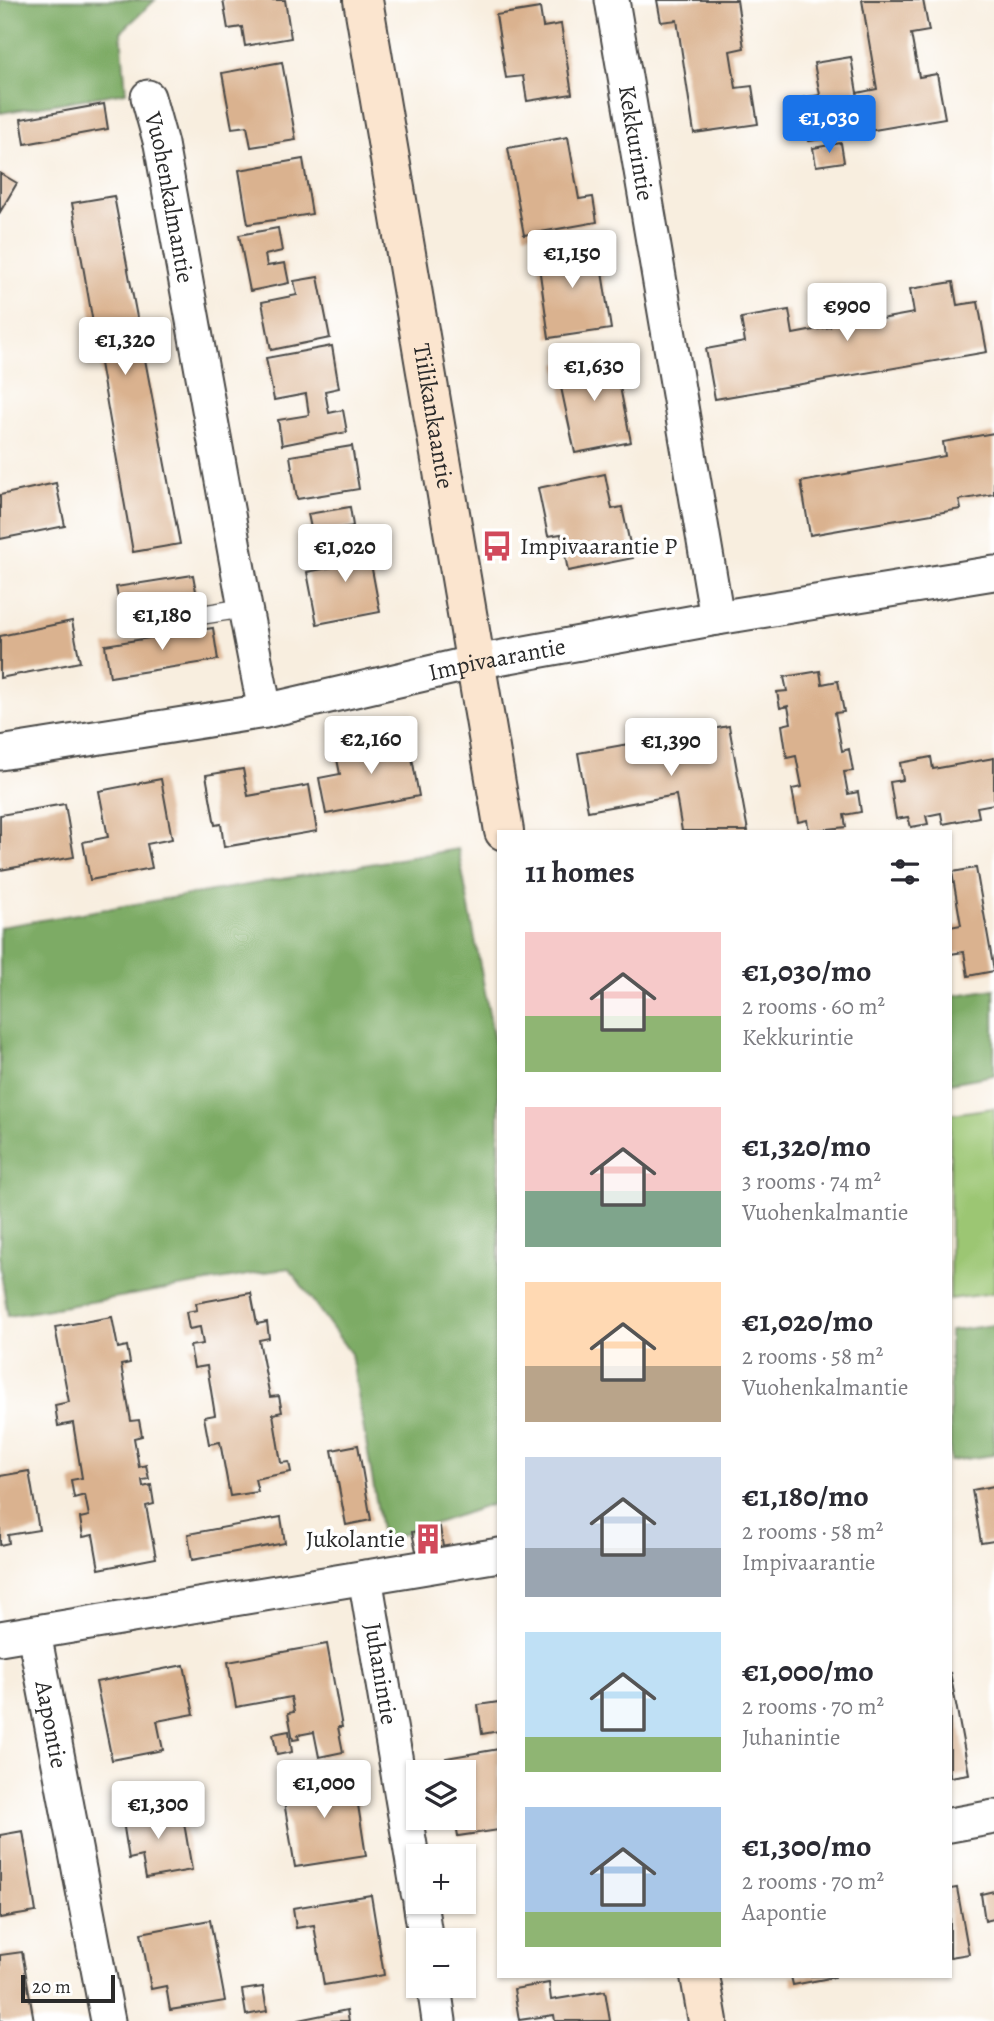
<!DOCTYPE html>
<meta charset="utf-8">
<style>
body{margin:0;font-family:Alegreya,serif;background:#f7f7f7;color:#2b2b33;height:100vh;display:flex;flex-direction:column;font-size:26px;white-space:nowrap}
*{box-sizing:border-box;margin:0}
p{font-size:23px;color:#7c7c81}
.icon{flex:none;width:38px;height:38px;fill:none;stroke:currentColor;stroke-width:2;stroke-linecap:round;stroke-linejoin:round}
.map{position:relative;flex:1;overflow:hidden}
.sheet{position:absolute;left:497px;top:830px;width:455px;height:1148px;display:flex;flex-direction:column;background:#fff;border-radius:0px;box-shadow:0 2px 5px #0004}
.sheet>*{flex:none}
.fabs{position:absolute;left:406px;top:1760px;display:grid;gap:14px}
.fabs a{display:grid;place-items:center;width:70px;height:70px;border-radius:0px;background:#fff;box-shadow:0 2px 5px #0004;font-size:35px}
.scale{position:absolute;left:21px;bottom:18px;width:94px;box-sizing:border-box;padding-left:7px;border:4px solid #2b2b2b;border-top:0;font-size:19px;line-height:24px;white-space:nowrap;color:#2b2b2b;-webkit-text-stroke:5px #fff;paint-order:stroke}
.price{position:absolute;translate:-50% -60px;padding:0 16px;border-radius:7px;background:#fff;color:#222;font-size:23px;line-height:46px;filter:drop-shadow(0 2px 4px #0008)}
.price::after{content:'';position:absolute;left:50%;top:42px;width:21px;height:16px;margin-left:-10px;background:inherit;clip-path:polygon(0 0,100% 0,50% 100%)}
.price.current{background:#1a73e8;color:#fff}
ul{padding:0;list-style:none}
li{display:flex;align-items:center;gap:21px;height:175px;padding:0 28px}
li span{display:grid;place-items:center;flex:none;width:196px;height:140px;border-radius:0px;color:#555}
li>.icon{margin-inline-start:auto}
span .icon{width:84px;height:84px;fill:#fffc;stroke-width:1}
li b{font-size:30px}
h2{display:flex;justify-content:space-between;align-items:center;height:84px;padding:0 28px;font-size:30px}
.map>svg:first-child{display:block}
.green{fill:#9cc673;stroke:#64784f;stroke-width:2}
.forest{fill:#7dab65;stroke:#546b48;stroke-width:2}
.building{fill:#dab28f}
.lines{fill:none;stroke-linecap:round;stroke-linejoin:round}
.lane-casing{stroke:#4a4846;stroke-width:21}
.street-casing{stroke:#4a4846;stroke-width:37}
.secondary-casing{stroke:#4a4846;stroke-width:42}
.lane{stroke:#fff;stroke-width:18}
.street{stroke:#fff;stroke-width:33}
.secondary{stroke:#fbe5cf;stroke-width:38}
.labels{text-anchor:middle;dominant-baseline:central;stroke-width:7;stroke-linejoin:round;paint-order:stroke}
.street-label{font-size:24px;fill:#2b2b2b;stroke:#fff}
.poi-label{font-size:24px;fill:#2b2b2b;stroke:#fff;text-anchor:start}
</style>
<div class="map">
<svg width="994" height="2021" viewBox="0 0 994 2021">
<rect width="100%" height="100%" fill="#fff"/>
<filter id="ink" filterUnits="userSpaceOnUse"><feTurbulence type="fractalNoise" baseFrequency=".0143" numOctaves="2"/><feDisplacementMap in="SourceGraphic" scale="14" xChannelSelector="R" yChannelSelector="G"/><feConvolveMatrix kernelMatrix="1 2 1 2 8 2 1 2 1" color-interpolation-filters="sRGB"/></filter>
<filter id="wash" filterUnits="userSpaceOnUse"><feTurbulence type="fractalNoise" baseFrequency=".00686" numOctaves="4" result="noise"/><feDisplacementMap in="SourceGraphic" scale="28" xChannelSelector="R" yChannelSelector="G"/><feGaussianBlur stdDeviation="1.57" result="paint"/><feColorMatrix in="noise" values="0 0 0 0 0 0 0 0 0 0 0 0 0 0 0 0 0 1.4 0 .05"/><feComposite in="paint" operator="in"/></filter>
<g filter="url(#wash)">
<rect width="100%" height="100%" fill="#f8eedf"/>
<path class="green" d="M994 1108V1293L950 1299V1114Z"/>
<path class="forest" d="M0 0H155L121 32 126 92 0 113Z
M458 849 499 1066V1502L383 1541 351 1354 289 1268 8 1316 0 1267V927Z
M994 989V1075L950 1083V996Z
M994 1325V1455L950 1461V1331Z"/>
<g id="blocks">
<path class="building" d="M223 0H285L291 38 245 46 242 27 228 29Z
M657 0H737L744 48 730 51 736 88 752 86 758 124 694 133 677 20 661 22Z
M862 0H923L929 31 911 34 919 77 937 74 945 118 809 141 801 98 820 95 814 63 851 57 857 93 877 89Z
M540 8 543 27 561 24 572 94 527 101 523 76 506 78 496 15Z
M282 62 296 140 251 147 247 126 232 128 222 73Z
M104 104 108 129 25 144 21 119Z
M568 137 579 199 593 197 597 222 524 235 508 148Z
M841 143 844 162 816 166 813 148Z
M303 159 312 214 248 224 239 170Z
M0 173 17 183 0 212Z
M114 196 180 544 133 552 72 203Z
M278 228 282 251 265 255 267 266 285 263 289 283 250 291 239 235Z
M575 239 578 256 599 253 611 329 549 338 536 245Z
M318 277 330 338 271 350 262 302 297 295 294 281Z
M953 282 957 305 978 302 987 352 715 399 706 349 745 342 741 318 789 310 793 334 830 327 826 306 877 297 881 319 914 313 910 289Z
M332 346 339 388 325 391 329 413 343 410 347 432 282 445 278 420 309 415 306 394 274 400 266 358Z
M613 352 631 442 575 453 556 364Z
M994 433V494L959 500 961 509 810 535 801 482 945 456 943 442Z
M352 446 359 489 297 499 290 456Z
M605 474 612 509 622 507 633 558 568 571 561 534 548 536 538 488Z
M56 483 65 526 0 539V495Z
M350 507 353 526 312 533 308 514Z
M366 537 380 612 317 624 307 572 333 567 329 544Z
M193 575 198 602 121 615 116 587Z
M72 621 80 662 0 678V636Z
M213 628 218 660 110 677 105 645Z
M820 671 822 684 838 681 844 712 835 713 842 751 849 749 853 771 844 772 848 794 858 792 861 812 844 815 846 827 809 831 807 820 798 822 792 789 802 787 796 756 787 758 782 725 791 723 788 706 780 708 777 692 787 691 784 677Z
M729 726 748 831H682L676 795 588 811 578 753Z
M408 736 419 796 326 814 319 778 340 774 335 749Z
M931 757 933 769 994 758V804L977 807 979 817 943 824 941 813 926 816 928 824 911 827 908 817 896 819 890 782 903 780 900 763Z
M243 769 248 796 309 785 317 831 224 847 221 824 215 825 206 775Z
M161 779 172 839 147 844 152 868 90 880 83 842 108 837 99 791Z
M65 804 74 857 0 870V815Z
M976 868 994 971 968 976 964 952 950 954V927L961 925 952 872Z
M251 1293 257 1324 267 1322 269 1338 259 1340 270 1397 279 1396 282 1412 273 1414 281 1463 289 1462 291 1472 255 1479 258 1492 230 1496 220 1442 209 1444 204 1417 215 1415 207 1366 194 1368 190 1346 203 1344 200 1327 189 1329 186 1312 197 1310 196 1303Z
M112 1317 118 1348 127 1346 130 1363 121 1365 131 1421 139 1420 142 1436 134 1438 139 1467 146 1465 149 1479 142 1480 143 1487 151 1485 154 1504 146 1506 156 1558 99 1569 93 1535 83 1537 80 1518 89 1516 85 1495 74 1498 71 1480 82 1478 73 1423 58 1426 55 1405 69 1402 55 1327Z
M358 1445 371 1520 346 1525 332 1450Z
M29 1471 39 1530 8 1535 9 1543 0 1545V1476Z
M994 1486V1541L981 1543 972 1490Z
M281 1517 285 1543 192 1560 188 1534Z
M440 1527 443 1547 416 1551 412 1532Z
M327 1644 342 1727H338L343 1752 319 1757 314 1732 298 1735 299 1739 293 1740 288 1713 294 1712 291 1697 236 1707 228 1662Z
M184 1665 194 1714 157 1721 163 1750 112 1760 96 1682Z
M950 1672 969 1774 950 1777Z
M499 1702V1731L482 1734 478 1705Z
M289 1731 292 1752 277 1755 273 1734Z
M499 1749V1830L458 1836 455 1818H464V1773H448L446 1758Z
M353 1773 366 1856 295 1867 281 1784Z
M181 1805 192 1870 146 1878 142 1856 129 1859 122 1815Z
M23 1831 36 1912 0 1918V1835Z
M957 1888 969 1954 950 1957V1889Z
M994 1891V1919L985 1921 981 1894Z
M371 1895 384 1975 324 1985 314 1925 296 1928 293 1908Z
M210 1920 225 2001 170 2010 166 1986 151 1989 141 1933Z
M22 1952 34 2021H0V1955Z
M791 1976H835V1977L793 1985Z
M549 1983 551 2000 605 1991 610 2021H555L554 2015 519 2020 514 1989Z
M263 1987 267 2011 246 2015 242 1990Z
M347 2010 349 2021H298V2020Z"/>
</g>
</g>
<g filter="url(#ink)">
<use href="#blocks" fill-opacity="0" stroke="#4a4846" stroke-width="2"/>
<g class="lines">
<g class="lane-casing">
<path id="lane" d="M143 624 245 608"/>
</g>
<g class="street-casing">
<g id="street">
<path id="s1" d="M612 0 717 618"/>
<path id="s2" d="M148 97 161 144 245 608 265 711"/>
<path id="s3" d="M0 753 265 711 476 662 717 618 994 573"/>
<path id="s4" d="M365 1577 418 1893"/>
<path id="s5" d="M34 1633 108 2021"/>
<path d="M0 1638 499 1555"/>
<path d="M950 1825 994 1817"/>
<path d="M420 1902 426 1941"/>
<path d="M434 1986 439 2021"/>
</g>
</g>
<g class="secondary-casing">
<g id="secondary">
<path id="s6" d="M363 0 504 831"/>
<path d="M700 1976 708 2021"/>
</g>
</g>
<use href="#lane" class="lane"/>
<use href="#street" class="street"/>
<use href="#secondary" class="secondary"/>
</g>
</g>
<defs>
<g id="bus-bare" transform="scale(2.415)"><path d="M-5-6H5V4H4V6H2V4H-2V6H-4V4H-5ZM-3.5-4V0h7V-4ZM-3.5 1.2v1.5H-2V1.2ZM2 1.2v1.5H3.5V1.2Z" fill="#d1495b" stroke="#fff" stroke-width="2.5" paint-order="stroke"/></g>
<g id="building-bare" transform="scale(2.415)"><path d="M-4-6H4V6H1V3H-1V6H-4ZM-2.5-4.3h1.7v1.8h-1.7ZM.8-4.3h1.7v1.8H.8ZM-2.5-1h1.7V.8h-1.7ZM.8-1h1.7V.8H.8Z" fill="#d1495b" stroke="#fff" stroke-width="2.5" paint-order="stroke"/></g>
</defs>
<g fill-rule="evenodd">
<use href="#bus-bare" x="497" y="546"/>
<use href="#building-bare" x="428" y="1539"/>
</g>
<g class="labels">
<g class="street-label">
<text stroke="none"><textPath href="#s1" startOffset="145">Kekkurintie</textPath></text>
<text stroke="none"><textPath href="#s2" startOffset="103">Vuohenkalmantie</textPath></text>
<text stroke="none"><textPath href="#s6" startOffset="422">Tiilikankaantie</textPath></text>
<text stroke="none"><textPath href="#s3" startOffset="506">Impivaarantie</textPath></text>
<text stroke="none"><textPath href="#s4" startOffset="98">Juhanintie</textPath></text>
<text stroke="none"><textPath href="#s5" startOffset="93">Aapontie</textPath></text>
</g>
<g class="poi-label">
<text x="520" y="546">Impivaarantie P</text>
<text x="405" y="1539" text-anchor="end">Jukolantie</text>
</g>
</g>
</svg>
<div class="fabs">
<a><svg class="icon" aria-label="layers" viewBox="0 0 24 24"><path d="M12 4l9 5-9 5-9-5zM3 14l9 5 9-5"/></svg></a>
<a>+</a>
<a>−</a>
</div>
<div class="scale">20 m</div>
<b class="price current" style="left:829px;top:155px">€1,030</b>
<b class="price" style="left:572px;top:290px">€1,150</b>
<b class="price" style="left:847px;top:343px">€900</b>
<b class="price" style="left:125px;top:377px">€1,320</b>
<b class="price" style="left:594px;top:403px">€1,630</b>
<b class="price" style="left:345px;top:584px">€1,020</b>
<b class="price" style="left:162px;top:652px">€1,180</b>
<b class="price" style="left:371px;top:776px">€2,160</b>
<b class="price" style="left:671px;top:778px">€1,390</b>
<b class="price" style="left:324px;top:1820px">€1,000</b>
<b class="price" style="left:158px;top:1841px">€1,300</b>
<section class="sheet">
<h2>11 homes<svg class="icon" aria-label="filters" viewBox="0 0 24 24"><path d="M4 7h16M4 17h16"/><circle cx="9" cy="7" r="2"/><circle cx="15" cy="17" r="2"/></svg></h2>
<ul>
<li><span style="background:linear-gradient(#f6c9c9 60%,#8fb573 0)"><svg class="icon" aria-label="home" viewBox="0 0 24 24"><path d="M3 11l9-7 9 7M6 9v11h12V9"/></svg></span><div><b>€1,030/mo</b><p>2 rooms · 60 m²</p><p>Kekkurintie</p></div></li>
<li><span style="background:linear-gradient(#f6c9c9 60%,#7fa58c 0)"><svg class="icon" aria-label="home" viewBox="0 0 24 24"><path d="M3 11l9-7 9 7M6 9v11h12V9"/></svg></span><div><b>€1,320/mo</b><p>3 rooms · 74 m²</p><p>Vuohenkalmantie</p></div></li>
<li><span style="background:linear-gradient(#ffd9b3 60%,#b9a48a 0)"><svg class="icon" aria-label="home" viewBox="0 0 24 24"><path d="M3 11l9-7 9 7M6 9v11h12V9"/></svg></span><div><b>€1,020/mo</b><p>2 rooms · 58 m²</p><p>Vuohenkalmantie</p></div></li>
<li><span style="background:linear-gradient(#c9d6e8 65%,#9aa5b1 0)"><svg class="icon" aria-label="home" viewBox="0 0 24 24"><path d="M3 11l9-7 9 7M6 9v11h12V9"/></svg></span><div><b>€1,180/mo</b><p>2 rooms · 58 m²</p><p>Impivaarantie</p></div></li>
<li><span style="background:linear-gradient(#bfe0f5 75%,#8fb573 0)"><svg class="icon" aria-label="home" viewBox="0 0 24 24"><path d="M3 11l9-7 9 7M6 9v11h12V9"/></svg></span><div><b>€1,000/mo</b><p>2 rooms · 70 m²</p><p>Juhanintie</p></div></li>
<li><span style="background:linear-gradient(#a9c7e8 75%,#8fb573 0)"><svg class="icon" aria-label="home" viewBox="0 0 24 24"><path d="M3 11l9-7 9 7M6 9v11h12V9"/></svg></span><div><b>€1,300/mo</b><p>2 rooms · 70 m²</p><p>Aapontie</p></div></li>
</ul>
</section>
</div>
